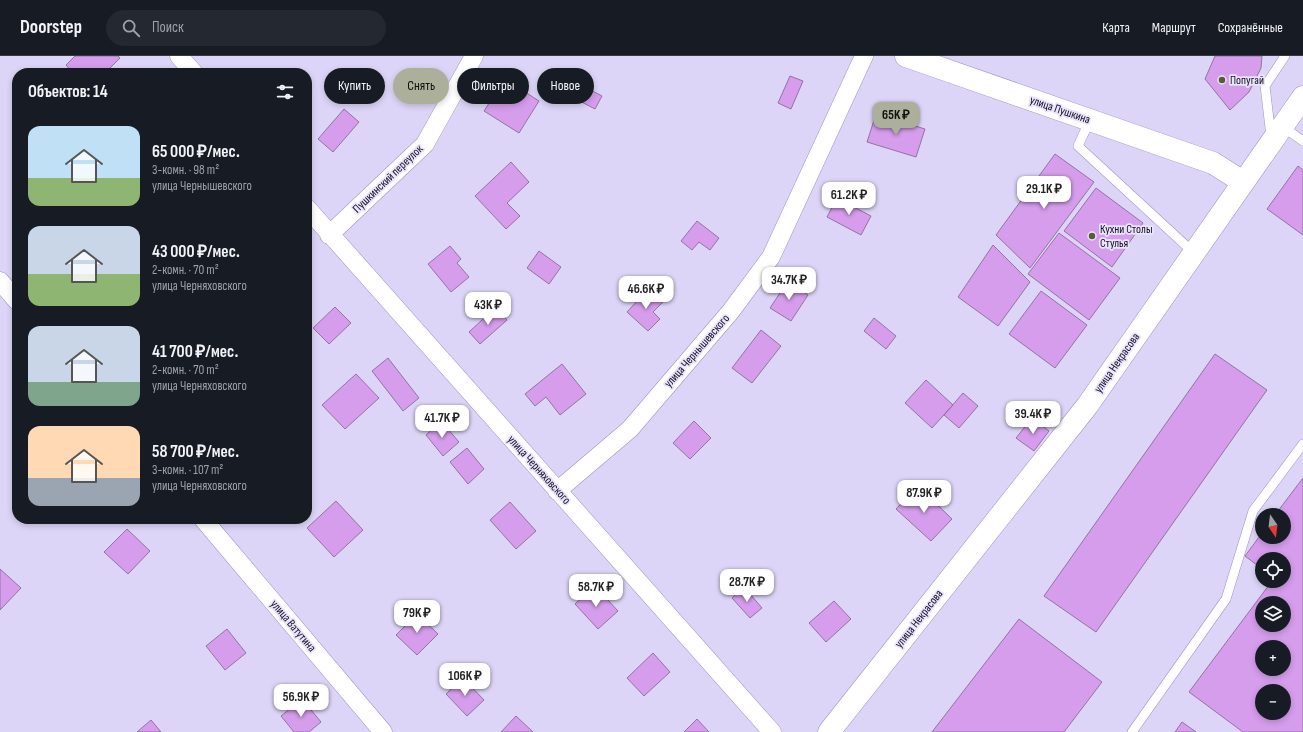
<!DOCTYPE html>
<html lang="ru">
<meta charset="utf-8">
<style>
body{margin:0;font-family:"Sofia Sans Condensed",sans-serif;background:#242831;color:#f1f3f6;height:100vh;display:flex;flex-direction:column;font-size:15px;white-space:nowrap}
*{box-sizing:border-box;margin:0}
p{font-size:13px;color:#9ea1a6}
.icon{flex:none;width:22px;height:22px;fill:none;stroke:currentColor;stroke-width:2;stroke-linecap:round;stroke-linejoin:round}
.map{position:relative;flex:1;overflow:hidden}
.drawer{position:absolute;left:12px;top:12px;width:300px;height:456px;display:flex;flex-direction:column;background:#171b24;border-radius:16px;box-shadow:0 2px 6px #0003}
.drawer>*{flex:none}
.top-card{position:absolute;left:324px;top:12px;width:380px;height:36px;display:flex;gap:8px}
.needle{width:26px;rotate:166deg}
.buttons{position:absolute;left:1255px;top:452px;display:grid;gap:8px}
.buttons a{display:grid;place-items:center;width:36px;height:36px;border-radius:50%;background:#171b24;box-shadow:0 2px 6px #0003;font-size:20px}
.price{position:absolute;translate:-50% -34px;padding:0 9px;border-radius:8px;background:#fff;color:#222;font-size:13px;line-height:26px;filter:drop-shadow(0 1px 2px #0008)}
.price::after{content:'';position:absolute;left:50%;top:24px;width:12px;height:9px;margin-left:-6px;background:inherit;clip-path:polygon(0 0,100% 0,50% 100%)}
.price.selected{background:#acb09b;color:#111}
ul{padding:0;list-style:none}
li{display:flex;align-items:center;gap:12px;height:100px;padding:0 16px}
li span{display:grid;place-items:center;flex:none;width:112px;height:80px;border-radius:12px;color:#555}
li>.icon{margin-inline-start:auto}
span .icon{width:48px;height:48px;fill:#fffc;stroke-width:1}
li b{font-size:17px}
h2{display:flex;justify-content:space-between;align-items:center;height:48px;padding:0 16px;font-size:17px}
.tag{padding:0 14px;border-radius:18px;background:#171b24;box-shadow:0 2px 6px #0003;font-size:14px;line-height:36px}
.tag.selected{background:#acb09b;color:#111}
header{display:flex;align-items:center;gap:24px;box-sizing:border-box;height:56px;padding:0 20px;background:#171b24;border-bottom:1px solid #363941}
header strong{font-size:19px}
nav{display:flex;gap:22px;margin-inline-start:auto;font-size:14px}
.search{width:280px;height:36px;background:#242831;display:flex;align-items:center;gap:10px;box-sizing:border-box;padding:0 14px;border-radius:22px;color:#9ea1a6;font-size:15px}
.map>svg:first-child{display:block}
.building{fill:#d59dec;stroke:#9473a1;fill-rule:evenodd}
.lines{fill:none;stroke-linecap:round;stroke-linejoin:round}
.lane-casing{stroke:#9e91c6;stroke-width:10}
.street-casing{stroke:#9e91c6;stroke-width:19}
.secondary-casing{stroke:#9e91c6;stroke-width:23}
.lane{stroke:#fff;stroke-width:9}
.street{stroke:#fff;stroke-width:18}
.secondary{stroke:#fff;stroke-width:22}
.poi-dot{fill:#575e2c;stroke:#e9e4fb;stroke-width:1.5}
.labels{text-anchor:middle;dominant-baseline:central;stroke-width:3.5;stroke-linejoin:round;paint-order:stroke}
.poi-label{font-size:12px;fill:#140f22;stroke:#e9e4fb;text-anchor:start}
.street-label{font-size:12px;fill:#140f22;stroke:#e9e4fb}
</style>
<header>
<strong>Doorstep</strong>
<div class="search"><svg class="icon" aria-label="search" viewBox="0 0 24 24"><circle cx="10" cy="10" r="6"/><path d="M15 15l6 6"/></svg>Поиск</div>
<nav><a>Карта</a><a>Маршрут</a><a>Сохранённые</a></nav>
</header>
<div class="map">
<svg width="1303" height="676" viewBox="0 0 1303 676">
<rect width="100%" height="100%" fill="#ddd5f7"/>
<path class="building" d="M75 0H118L120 2 105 17H73L66 9Z
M1215 0H1262L1261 12 1249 36 1230 54 1205 23Z
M790 20 803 25 791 53 778 47Z
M505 23 539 45 519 77 484 55Z
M581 29 602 40 595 53 574 42Z
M344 53 359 66 333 96 318 83Z
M876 58 925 73 916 101 867 86Z
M1055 98 1094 126 1030 212 996 179Z
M511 106 529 126 507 147 520 160 506 173 475 140Z
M1298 110 1303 114V179L1267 153Z
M1096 132 1143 167 1112 211 1064 175Z
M837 142 871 160 861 179 827 161Z
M697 165 719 182 710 194 699 186 692 194 681 185Z
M1059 177 1120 222 1089 264 1028 218Z
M993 189 1030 226 998 270 958 241Z
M450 190 461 203 457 207 469 221 451 236 428 208Z
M539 195 561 211 549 228 527 212Z
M788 225 808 239 791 265 770 252Z
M649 232 663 246 653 256 660 263 648 275 627 256Z
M1041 235 1087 269 1055 312 1009 278Z
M335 251 351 267 329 288 313 272Z
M496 251 507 264 480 288 469 276Z
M874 262 896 280 886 293 864 275Z
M761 274 781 290 752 327 732 312Z
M1215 298 1267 334 1096 576 1044 540Z
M388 302 419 342 403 355 372 315Z
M562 308 586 338 560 359 546 341 535 350 525 338Z
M356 318 379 342 345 373 322 349Z
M926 324 953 349 932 372 905 347Z
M963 337 978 350 959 372 944 359Z
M1032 362 1049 375 1034 395 1016 382Z
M441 365 459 386 443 400 426 379Z
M694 365 711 382 690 403 673 387Z
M467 392 484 413 468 428 450 406Z
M1303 422V676H1243L1189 636 1272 525H1284V503H1262V513L1245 500 1262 477V481H1284V459H1275ZM1262 547H1284V569H1262ZM1262 591H1284V613H1262ZM1262 635H1284V657H1262Z
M918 430 952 463 931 485 896 453Z
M336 445 363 474 334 501 307 472Z
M510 446 536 475 516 493 490 464Z
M127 473 150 495 128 518 104 496Z
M0 513 21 532 0 554Z
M595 530 618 555 598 573 575 548Z
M744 531 762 552 750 562 732 542Z
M834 545 851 563 826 586 809 567Z
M417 558 438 578 417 599 396 579Z
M1019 563 1102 626 1064 676H932Z
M227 573 246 597 225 614 206 590Z
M653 597 670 616 644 640 627 622Z
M463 622 484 644 467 660 446 638Z
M302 643 321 666 309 676H294L281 660Z
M516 660 533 676H501Z
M697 663 709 676H684Z
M151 664 161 676H137Z
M1182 666 1196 676H1175Z"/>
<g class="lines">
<g class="lane-casing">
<path id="lane" d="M1090 64 1078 90 1194 197
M1282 70 1303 85
M1271 80 1265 30 1285 0
M1132 676 1226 543 1253 455 1303 388"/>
</g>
<g class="street-casing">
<path id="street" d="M179 0 194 17
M307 152 772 676
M329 179 425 88 474 0
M0 225 17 245
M557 435 630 373 731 255 771 201 864 0
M203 463 383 676"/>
</g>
<g class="secondary-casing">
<path id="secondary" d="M906 0 1213 107 1243 126
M829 676 1087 350 1303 41"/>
</g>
<use href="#lane" class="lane"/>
<use href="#street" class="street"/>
<use href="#secondary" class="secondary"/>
</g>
<g class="poi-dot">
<circle cx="1222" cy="24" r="4"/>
<circle cx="1092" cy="180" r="4"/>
</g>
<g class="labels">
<g class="poi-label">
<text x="1230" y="24">Попугай</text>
<text x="1100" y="173">Кухни Столы<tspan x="1100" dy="14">Стулья</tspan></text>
</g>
<g class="street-label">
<text transform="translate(1060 54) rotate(19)">улица Пушкина</text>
<text transform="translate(388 123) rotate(-44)">Пушкинский переулок</text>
<text transform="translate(697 295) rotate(-49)">улица Чернышевского</text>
<text transform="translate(1117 307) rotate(-55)">улица Некрасова</text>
<text transform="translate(539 414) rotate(48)">улица Черняховского</text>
<text transform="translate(919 563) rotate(-52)">улица Некрасова</text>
<text transform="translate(293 570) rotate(50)">улица Ватутина</text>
</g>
</g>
</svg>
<div class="buttons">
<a><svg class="needle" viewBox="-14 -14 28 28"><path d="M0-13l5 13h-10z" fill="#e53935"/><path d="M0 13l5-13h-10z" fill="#9ea1a6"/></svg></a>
<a><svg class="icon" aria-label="locate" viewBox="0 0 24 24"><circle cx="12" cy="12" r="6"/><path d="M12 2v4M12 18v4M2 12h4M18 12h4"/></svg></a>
<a><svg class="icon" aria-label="layers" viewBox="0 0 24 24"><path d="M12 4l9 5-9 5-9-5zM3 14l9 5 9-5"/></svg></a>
<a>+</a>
<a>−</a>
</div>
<b class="price selected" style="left:896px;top:80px">65K ₽</b>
<b class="price" style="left:1044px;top:154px">29.1K ₽</b>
<b class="price" style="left:849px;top:160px">61.2K ₽</b>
<b class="price" style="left:789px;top:245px">34.7K ₽</b>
<b class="price" style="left:646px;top:254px">46.6K ₽</b>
<b class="price" style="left:488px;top:270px">43K ₽</b>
<b class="price" style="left:1033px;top:379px">39.4K ₽</b>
<b class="price" style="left:442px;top:383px">41.7K ₽</b>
<b class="price" style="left:924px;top:458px">87.9K ₽</b>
<b class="price" style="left:747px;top:547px">28.7K ₽</b>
<b class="price" style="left:596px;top:552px">58.7K ₽</b>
<b class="price" style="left:417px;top:578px">79K ₽</b>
<b class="price" style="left:465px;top:641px">106K ₽</b>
<b class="price" style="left:301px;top:662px">56.9K ₽</b>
<div class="top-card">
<a class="tag">Купить</a>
<a class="tag selected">Снять</a>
<a class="tag">Фильтры</a>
<a class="tag">Новое</a>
</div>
<section class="drawer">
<h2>Объектов: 14<svg class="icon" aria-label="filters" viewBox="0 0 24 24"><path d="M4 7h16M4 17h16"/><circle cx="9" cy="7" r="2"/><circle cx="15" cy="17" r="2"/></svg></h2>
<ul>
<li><span style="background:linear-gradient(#bfe0f5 65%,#8fb573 0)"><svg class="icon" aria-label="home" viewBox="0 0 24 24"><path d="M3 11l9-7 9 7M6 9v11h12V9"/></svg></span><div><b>65 000 ₽/мес.</b><p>3-комн. · 98 m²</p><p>улица Чернышевского</p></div></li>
<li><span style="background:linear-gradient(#c9d6e8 60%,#8fb573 0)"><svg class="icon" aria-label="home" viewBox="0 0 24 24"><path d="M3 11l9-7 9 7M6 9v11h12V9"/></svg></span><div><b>43 000 ₽/мес.</b><p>2-комн. · 70 m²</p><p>улица Черняховского</p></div></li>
<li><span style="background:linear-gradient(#c9d6e8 70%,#7fa58c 0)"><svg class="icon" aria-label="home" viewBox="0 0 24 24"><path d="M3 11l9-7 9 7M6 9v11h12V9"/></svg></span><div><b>41 700 ₽/мес.</b><p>2-комн. · 70 m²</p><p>улица Черняховского</p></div></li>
<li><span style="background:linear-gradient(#ffd9b3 65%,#9aa5b1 0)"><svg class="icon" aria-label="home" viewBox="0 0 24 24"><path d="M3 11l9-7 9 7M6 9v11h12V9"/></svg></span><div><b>58 700 ₽/мес.</b><p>3-комн. · 107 m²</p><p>улица Черняховского</p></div></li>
</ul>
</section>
</div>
